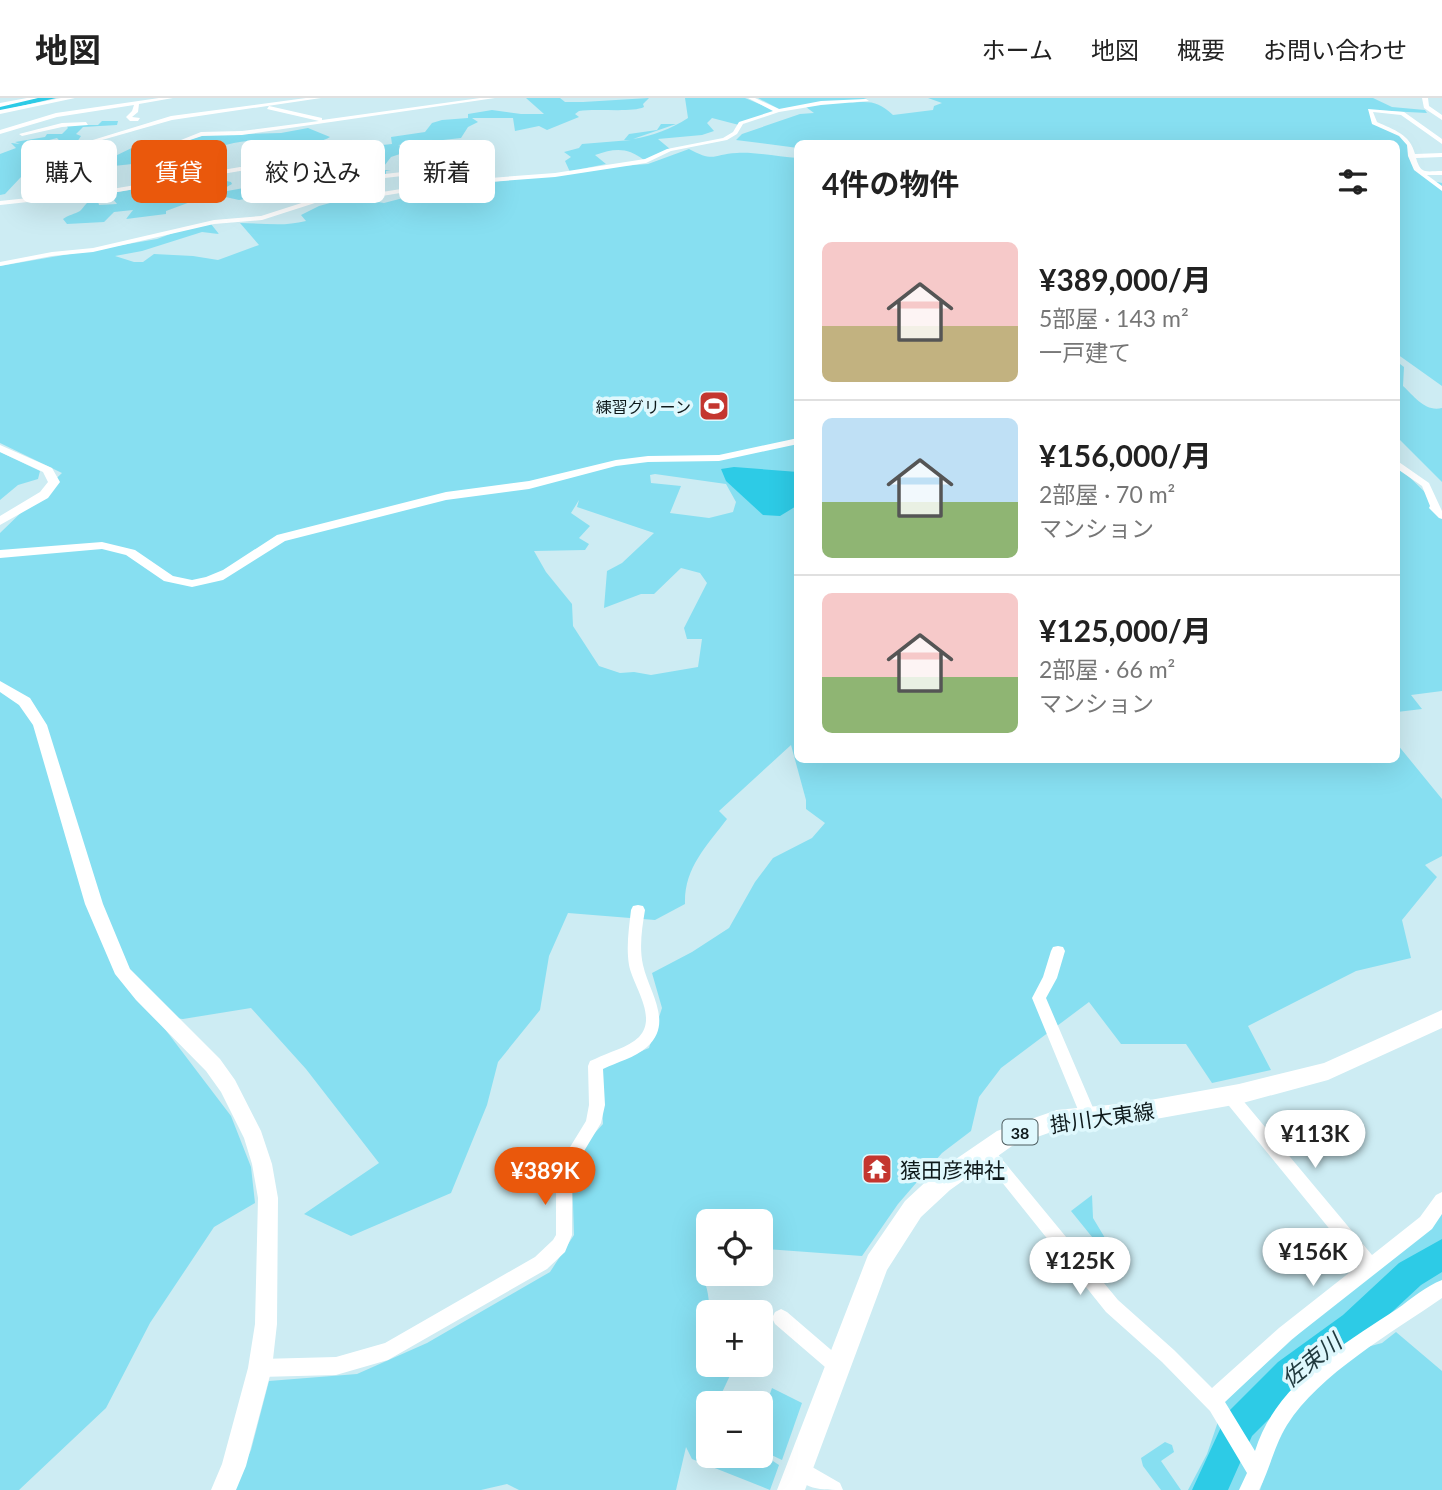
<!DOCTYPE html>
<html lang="ja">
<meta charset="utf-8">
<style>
body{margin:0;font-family:Lato,"Noto Sans JP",sans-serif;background:#f6f6f6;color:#222;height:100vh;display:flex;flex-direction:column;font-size:26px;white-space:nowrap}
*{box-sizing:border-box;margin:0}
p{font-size:23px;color:#767676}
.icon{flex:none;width:38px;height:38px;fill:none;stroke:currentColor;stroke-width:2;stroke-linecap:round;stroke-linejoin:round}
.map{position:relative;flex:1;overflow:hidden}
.drawer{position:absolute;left:794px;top:42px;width:606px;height:623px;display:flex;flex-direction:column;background:#fff;border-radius:10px;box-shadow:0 7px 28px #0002}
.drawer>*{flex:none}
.hud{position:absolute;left:21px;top:42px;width:665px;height:63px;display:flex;gap:14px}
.buttons{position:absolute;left:696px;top:1111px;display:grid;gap:14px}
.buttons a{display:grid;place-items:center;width:77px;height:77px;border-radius:10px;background:#fff;box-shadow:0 7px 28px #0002;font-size:35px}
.price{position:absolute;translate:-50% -60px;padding:0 16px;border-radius:24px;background:#fff;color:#222;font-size:23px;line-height:46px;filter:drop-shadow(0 2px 4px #0008)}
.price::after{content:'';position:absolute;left:50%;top:42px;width:21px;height:16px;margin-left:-10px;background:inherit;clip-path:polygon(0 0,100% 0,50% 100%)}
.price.on{background:#ea580c;color:#fff}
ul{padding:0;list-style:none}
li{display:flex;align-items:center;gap:21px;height:175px;padding:0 28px}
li+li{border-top:2px solid #e0e0e0}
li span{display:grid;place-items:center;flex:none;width:196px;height:140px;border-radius:10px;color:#555}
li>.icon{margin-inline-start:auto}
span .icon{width:84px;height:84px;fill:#fffc;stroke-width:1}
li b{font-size:30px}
h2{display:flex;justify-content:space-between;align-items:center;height:84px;padding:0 28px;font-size:30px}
.chip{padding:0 24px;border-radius:10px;background:#fff;box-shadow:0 7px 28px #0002;font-size:24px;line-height:63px}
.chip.on{background:#ea580c;color:#fff}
header{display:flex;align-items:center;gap:42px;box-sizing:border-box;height:98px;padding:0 35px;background:#fff;border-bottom:2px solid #e0e0e0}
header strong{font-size:33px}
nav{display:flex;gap:38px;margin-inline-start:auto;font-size:24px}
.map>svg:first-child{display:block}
.green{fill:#87dff1;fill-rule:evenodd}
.water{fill:#2dcbe6}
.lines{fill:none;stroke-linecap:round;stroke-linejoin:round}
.river{fill:#2dcbe6;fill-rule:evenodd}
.street{fill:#fff;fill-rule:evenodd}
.secondary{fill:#fff;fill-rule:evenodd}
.primary{fill:#fff;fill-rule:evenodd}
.labels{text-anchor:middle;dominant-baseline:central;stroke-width:7;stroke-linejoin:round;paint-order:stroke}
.far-poi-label{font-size:16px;fill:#0e191b;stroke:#dff8fd;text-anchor:end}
.shield{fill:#dff8fd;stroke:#4d5c5f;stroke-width:2}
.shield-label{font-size:16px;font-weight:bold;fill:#0e191b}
.near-street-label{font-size:21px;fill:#0e191b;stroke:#dff8fd}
.near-poi-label{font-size:21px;fill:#0e191b;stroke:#dff8fd;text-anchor:start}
.near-water-label{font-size:23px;font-style:italic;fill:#213a3f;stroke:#dff8fd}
</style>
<header>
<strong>地図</strong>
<nav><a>ホーム</a><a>地図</a><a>概要</a><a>お問い合わせ</a></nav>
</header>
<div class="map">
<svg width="1442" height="1392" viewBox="0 0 1442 1392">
<rect width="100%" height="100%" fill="#cdecf3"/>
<path class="green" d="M526 0H560L565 4H583L649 0 643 6 644 9C632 15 596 10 579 13L575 16 579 19 547 32 539 28 515 33 513 20H472L478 24 468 29 461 40 398 47 412 52 391 59 381 72H391L386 73V77L369 79 367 74 372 73 369 72 345 73 334 79 286 73 309 70 308 66 316 62 338 60 344 51 332 50 335 47 351 46 355 50 392 46 391 39 425 34 432 25 442 22 468 20V16L492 12 521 16H544Z
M685 0H745L776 13 739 27 712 20 707 25 714 33 702 37 658 41 670 51 644 62C627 49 615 50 595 57L606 66 581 71 648 66 689 51C715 65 713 56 737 55 757 54 778 59 798 60V662H1396L1397 646 1442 701V758L1425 767 1437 779 1402 822 1411 860 1356 873 1248 928 1271 972 1212 985 1186 946H1121L1089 904 1001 970 979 999 971 1033 942 1055 898 1106 862 1158 766 1151 761 1150V1124H709V1150L698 1172C715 1190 709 1242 709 1267H735L717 1305 709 1306V1358H761V1355L779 1367 770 1392 692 1361 686 1349 676 1392H519L507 1386 481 1392H233L251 1352 269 1283 357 1276 427 1245 550 1174 574 1137 572 1076 582 1049 603 1026 600 970 649 950 662 910 652 875 692 854 729 830 755 784 773 760 812 740 825 725 806 711V702L791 647 719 713 727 721C706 749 684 770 685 806L655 822 568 815 549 858 540 912 498 964 487 1007 451 1095 351 1138 304 1116 379 1065 306 971 251 910 183 921 155 918 231 1018 251 1069 255 1105 214 1129 150 1225 106 1310 19 1392H0V435L62 375 0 345V168L157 141 181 132 211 126 219 136 202 134 142 153 115 158 134 164H143L154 156 193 158 218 162 259 147 240 125C263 125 283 129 306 123L301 117 319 108 341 102 342 98 384 105 407 99 406 95 423 89 472 85 448 80 490 77V82L477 86 570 74 565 63 571 59 564 54 579 50 582 46 631 42H624L629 36 657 32 661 26H676L633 41C652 38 671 31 688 20ZM655 376 726 386 736 404 733 414 709 420 670 415 681 388 651 385 650 377ZM579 402 577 409 654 435 622 465 607 473 604 510 641 496H654L681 470 700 475 707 485 684 530 687 541H702L698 569 651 577 634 574 620 575 599 568 573 528 572 506 546 474 534 453 585 452 589 446 579 440 590 428 571 415Z
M758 0H867L849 5C870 3 878 3 893 17L933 12 934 8 942 5 928 0H1373L1392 9 1425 12 1427 15 1369 12 1374 25 1399 37 1408 47 1410 58 1432 83 1442 85V288L1397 256 1396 46H798V50L736 42 742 36 800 16 814 15 806 9 781 12Z
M102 23H118L117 27 83 29 76 36 81 38 77 44 116 45C97 47 70 57 57 40L30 47 52 64H66L91 60 109 61 144 44 185 43 204 37 281 35 308 30 330 39C320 46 293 47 277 52V47L274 57 267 59 262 50 244 51 268 46 267 43C246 41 218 46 200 59L212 69 187 73 186 70 200 59 163 51 153 55 160 61 170 62 76 72 68 79V83L43 86V79H21L5 96 0 97V56L16 50 11 45 20 46 15 44 45 39 47 36H62L68 30 66 27H98Z
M290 76 310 80 282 88 283 94 239 102 212 96 166 113V116L126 121 133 112 114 114 104 124 67 126 63 121C68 117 75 116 80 113 84 110 87 101 97 99L99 107 117 106 113 101 117 94 158 87 160 89 176 91 222 82 231 84 232 86 216 95 255 88V85Z
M1396 263 1404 269 1403 288C1415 299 1425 314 1442 310V384L1397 339Z
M0 354 40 373 38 381 18 387 0 402Z
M1396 366 1432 401 1442 417V593L1411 597 1422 611 1397 614Z
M1092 1097 1093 1120 1108 1145 1101 1150 1071 1113Z
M1442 1111V1188L1356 1252 1382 1245 1396 1234 1442 1273V1392H1260L1283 1318 1277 1316 1246 1392H1188L1207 1356 1225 1303 1308 1227Z
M772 1290 802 1305 782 1362 761 1352V1321Z
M1165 1344 1172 1347 1174 1354 1161 1363 1181 1392H1161L1143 1368 1141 1360Z"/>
<path class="water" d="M734 369 798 374V407L780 418 763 417 726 383 721 371Z"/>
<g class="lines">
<path class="river" d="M36 0H56L0 13V7Z
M1442 1141V1174L1421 1187 1365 1239 1302 1288 1252 1338 1228 1392H1192L1228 1314 1278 1264 1343 1217 1399 1165Z"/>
<path class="street" d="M27 0H38L0 9V5Z
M159 0H173L139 6 138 14 132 19 140 20 138 23H130L126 19 132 13 134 7 57 19 0 36V32L56 15Z
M306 0H321L172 22 88 46 83 45 171 18Z
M480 0H495L242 37 202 38 184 44 181 42 201 34 242 33 319 23 267 11 269 8 322 20V22Z
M748 0H755L779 11 821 3 866 1 869 3 821 7 779 14 743 26 737 36 727 42 671 53 646 65 555 79 449 87 382 98 346 95 262 122 214 126 93 154 52 158 0 168V164L52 154 93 150 214 122 261 118 370 83 372 86 354 92 382 94 445 84 442 78 429 75 358 83H326L308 78 240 73 112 95 0 107V103L112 91 240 69 308 74 326 79H358L429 71 446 76 451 83 555 75 645 61 667 51 723 40 733 34 739 24 773 13Z
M1368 11 1404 14 1442 41V46L1401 17 1373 14 1377 24C1394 32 1410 36 1415 56L1442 55V59L1416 60C1421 77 1426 73 1442 73V77H1427L1442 88V93L1414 72 1408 58 1407 47 1399 38 1372 26Z
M86 24 88 27 62 29 22 38 19 36 62 25Z
M1396 362 1429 385 1442 413V421L1439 420 1429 410 1430 408 1422 388 1396 370Z
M638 807 643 808 645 812C642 830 639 849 643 867 649 894 674 925 647 949 635 960 617 964 603 971L605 1007 601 1025 572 1073V1137L565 1154 547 1171 388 1262 336 1277 260 1279 254 1276 251 1270 254 1264 260 1261 336 1259 385 1245 535 1159 553 1142 556 1137V1072L586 1023 589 1007 588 968 590 963 595 961C608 954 628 950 639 939 658 919 633 888 629 867 626 849 629 830 631 812L633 808Z
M1058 848 1063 849 1065 853 1057 880 1046 900 1097 1019 1094 1024 1089 1026 1084 1024 1081 1019 1032 900 1043 879 1051 853 1053 849Z
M1230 991 1235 993 1372 1157 1420 1119 1436 1097 1442 1094V1116L1432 1131 1291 1242 1225 1304 1255 1353C1275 1287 1343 1246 1397 1211 1411 1201 1426 1188 1442 1182V1200C1393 1234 1319 1276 1287 1327 1274 1348 1270 1371 1259 1392H1239L1247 1375 1210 1313 1162 1264 1106 1214 977 1053 979 1048 985 1046 991 1048 1118 1202 1174 1252 1212 1290 1279 1230 1359 1167 1225 1003 1222 998 1225 993Z
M781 1211 787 1214 844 1263 847 1269 844 1275 838 1278 832 1275 775 1226 772 1220 775 1214Z
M800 1362 840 1385 843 1392C824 1392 799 1392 791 1371L793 1364Z"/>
<path class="secondary" d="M61 0H75L0 16V12Z
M1422 0H1428L1429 8 1442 17V22L1424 10Z
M798 340V346L719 363 648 364 616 368 529 391 446 402 285 443 223 482 192 489 164 483 126 457 102 451 0 460V452L102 444 135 452 173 478 192 482 206 479 223 472 277 437 446 394 529 383 616 362 648 358 719 357Z
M0 347 52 370 60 384 48 400 0 427V418L40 394 48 384 43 374 0 354Z
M0 583 30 600 47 627 103 806 130 871 220 961 235 982 261 1033 272 1066 278 1100 277 1226 272 1270 246 1368 236 1392H211L222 1366 248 1270 255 1226 258 1100 252 1066 244 1040 221 994 206 973 136 902 115 876 85 806 33 627 19 607 0 594Z"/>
<path class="primary" d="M1442 912V930L1328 982 1239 1006 1139 1024 1057 1032 1012 1048 950 1092 921 1119 887 1172 805 1392H777L868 1157 905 1103 934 1076 997 1033 1057 1012 1139 1004 1239 986 1324 965Z"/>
</g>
<defs>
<g id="stadium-square" transform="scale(1.575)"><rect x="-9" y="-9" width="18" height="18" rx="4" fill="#c4362f" stroke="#dff8fd"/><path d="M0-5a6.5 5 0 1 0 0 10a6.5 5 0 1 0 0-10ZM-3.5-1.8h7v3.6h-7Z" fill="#fff"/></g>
<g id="temple-square" transform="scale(1.575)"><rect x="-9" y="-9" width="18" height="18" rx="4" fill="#c4362f" stroke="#dff8fd"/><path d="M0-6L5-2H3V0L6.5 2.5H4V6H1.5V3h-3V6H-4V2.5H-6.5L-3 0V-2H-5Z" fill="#fff"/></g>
</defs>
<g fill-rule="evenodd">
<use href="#stadium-square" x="714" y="308"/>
<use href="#temple-square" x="877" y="1071"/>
</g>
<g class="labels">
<g class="far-poi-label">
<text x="691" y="308">練習グリーン</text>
</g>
<rect class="shield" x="1002.5" y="1021.5" width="35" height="25" rx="5"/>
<g class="shield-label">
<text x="1020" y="1034">38</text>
</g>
<g class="near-street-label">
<text transform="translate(1102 1019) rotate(-8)">掛川大東線</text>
</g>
<g class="near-poi-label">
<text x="900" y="1071">猿田彦神社</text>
</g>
<g class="near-water-label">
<text transform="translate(1311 1262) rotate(-39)">佐束川</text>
</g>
</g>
</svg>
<div class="buttons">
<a><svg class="icon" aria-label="locate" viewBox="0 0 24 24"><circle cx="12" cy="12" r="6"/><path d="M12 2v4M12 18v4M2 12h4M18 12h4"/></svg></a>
<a>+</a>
<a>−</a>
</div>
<b class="price" style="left:1315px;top:1072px">¥113K</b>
<b class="price on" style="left:545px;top:1109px">¥389K</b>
<b class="price" style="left:1313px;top:1190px">¥156K</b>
<b class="price" style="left:1080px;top:1199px">¥125K</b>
<div class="hud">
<a class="chip">購入</a>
<a class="chip on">賃貸</a>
<a class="chip">絞り込み</a>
<a class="chip">新着</a>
</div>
<section class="drawer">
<h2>4件の物件<svg class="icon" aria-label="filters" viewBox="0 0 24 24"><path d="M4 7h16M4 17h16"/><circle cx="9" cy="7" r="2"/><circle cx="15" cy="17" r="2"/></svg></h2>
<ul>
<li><span style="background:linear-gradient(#f6c9c9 60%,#c2b280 0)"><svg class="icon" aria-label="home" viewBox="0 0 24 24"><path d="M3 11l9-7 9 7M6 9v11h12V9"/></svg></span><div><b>¥389,000/月</b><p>5部屋 · 143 m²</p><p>一戸建て</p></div></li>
<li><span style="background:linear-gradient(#bfe0f5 60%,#8fb573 0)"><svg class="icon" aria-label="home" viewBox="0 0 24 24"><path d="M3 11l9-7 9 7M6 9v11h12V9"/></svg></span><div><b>¥156,000/月</b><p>2部屋 · 70 m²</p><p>マンション</p></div></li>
<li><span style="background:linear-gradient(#f6c9c9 60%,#8fb573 0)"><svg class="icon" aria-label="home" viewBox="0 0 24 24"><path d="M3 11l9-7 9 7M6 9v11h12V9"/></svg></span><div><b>¥125,000/月</b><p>2部屋 · 66 m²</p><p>マンション</p></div></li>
</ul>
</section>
</div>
